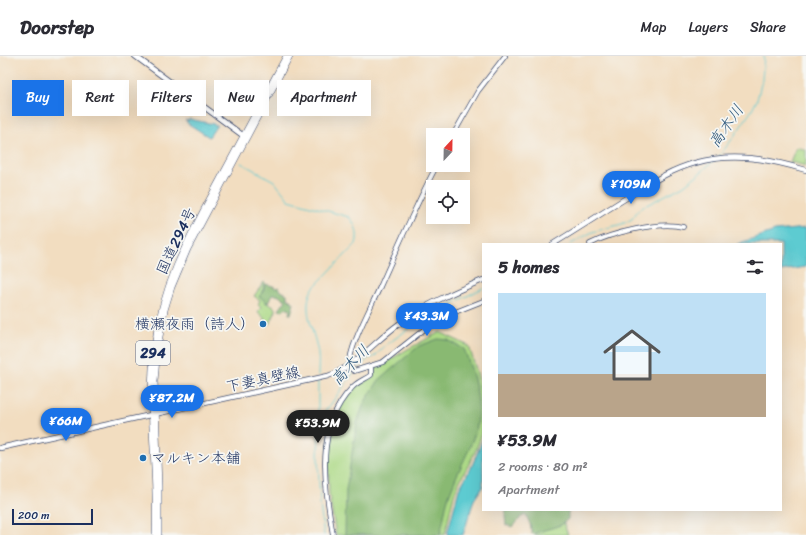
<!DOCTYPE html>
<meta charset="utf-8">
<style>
body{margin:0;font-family:Sriracha,"Klee One",sans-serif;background:#f7f7f7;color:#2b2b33;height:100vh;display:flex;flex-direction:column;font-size:15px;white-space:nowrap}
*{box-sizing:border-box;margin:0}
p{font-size:13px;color:#7c7c81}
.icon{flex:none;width:22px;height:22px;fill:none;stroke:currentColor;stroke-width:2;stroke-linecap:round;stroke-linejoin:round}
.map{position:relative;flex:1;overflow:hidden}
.sheet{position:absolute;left:482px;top:187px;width:300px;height:268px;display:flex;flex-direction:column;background:#fff;border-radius:0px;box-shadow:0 4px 16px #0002}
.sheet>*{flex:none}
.banner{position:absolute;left:12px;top:24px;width:380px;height:36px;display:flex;gap:8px}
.needle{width:26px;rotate:22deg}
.buttons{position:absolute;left:426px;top:72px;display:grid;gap:8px}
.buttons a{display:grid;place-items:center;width:44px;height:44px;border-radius:0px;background:#fff;box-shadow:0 4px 16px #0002;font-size:20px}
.scale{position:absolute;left:12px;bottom:10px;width:81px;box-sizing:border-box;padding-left:4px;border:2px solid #1b2f5e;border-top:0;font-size:11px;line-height:14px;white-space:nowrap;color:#1b2f5e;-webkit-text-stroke:3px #f6f6f2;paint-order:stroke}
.price{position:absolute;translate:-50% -34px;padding:0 9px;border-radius:14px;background:#1a73e8;color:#fff;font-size:13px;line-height:26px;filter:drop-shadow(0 1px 2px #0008)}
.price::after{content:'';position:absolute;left:50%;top:24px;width:12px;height:9px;margin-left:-6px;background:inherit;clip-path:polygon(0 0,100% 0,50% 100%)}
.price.selected{background:#222;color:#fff}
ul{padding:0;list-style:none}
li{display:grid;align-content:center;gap:8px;height:212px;padding:0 16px}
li+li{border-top:1px solid #e1e1e2}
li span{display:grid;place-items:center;height:124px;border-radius:0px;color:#555}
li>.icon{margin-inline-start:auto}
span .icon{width:72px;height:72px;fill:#fffc;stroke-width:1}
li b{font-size:17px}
h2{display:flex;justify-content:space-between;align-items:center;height:48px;padding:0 16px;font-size:17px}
.pill{padding:0 14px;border-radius:0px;background:#fff;box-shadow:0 4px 16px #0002;font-size:14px;line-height:36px}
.pill.selected{background:#1a73e8;color:#fff}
header{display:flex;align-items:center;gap:24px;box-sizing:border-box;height:56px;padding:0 20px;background:#fff;border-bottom:1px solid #e1e1e2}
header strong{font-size:19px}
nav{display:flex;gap:22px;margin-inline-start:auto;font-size:14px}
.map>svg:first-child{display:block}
.green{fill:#acd985;stroke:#648472}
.forest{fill:#89b972;stroke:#527468}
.water{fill:#5dcbd1;stroke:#3c7d98}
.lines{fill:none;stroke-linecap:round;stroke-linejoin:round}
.stream{stroke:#5dcbd1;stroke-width:1}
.tertiary-casing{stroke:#3b496d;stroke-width:5.5}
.secondary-casing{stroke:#3b496d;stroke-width:6}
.trunk-casing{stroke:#3b496d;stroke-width:6}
.tertiary{stroke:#fff;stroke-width:4}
.secondary{stroke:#fff;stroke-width:4.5}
.trunk{stroke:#fff;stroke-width:5}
.poi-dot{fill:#1f6fb2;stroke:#f6f6f2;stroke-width:1.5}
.labels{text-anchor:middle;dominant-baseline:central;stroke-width:3.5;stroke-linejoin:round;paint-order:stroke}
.shield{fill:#f6f6f2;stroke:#5d6b8a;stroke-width:1}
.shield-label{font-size:14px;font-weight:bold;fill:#1b2f5e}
.street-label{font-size:15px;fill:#1b2f5e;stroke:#f6f6f2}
.poi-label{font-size:15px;fill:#1b2f5e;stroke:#f6f6f2;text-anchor:end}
.water-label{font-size:16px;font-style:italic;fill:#2c567b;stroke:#f6f6f2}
</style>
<header>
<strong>Doorstep</strong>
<nav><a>Map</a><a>Layers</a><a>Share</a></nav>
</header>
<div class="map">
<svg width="806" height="479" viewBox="0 0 806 479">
<rect width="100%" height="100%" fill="#f6f6f2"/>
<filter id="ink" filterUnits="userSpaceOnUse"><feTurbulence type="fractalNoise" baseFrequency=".025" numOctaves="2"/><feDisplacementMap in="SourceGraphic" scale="8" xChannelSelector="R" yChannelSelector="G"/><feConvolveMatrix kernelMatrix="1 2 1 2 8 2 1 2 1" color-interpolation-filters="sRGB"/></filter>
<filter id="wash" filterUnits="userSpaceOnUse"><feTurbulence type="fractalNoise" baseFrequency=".012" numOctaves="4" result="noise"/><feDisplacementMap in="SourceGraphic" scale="16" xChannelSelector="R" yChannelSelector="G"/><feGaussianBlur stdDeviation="0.9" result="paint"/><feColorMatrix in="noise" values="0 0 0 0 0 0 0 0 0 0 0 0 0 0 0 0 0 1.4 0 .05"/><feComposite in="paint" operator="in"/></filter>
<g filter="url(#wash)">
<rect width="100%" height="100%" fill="#f2ddc0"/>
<path class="green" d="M796 91 806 94V110L790 106Z
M264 226 266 228H264L263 234 265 246 274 251 276 255 270 268 268 267 266 269V271L264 268 265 266 264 262 258 256 261 251 258 248 260 244 254 240Z
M440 276 469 290C477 316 486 342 483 369 481 392 466 411 457 431 451 446 449 463 445 479H336L329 439 328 389 331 370 338 354 348 339 357 329 373 321 376 312 408 293Z
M563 465 568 479H534L542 472Z"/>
<path class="forest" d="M265 228 273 230 276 232 279 231 281 235 287 238V242L294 247 291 258H289L290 254 285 252 283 255 279 254 286 244 277 239H272L268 247 259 240 263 236Z
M438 283 448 284 464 293C474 318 484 351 475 377 469 397 458 414 451 434 445 448 444 464 440 479H345L346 434 357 367 364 347 379 324 401 305 419 290Z
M506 454H583H572L568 456V463L561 469 532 478 530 468 526 459 521 461 513 471 506 469 505 459Z"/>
<path class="water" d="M189 63 214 68V69H217L209 81 187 67V65L185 64 188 65Z
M806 172V211L781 215V188H737L775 175Z
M483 383V430L474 444 463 479H447L459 433 471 412Z"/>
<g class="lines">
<path class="stream" d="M719 100 730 86 752 54 757 44 762 24 764 0
M241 107 274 125 289 144 349 161C356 169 359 178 356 188L314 231C299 250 316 278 318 298 319 305 318 313 318 320
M571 188 592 176 622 168 632 163 639 153 683 130 700 117 713 105
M358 312 369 302 374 301 386 289 424 262 483 232
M318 325V357L321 362
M324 479 320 449 318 402 319 370 321 362 324 356 331 348 353 317"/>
</g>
</g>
<g filter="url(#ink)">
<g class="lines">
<g class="tertiary-casing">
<path id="tertiary" d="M453 79 478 35 505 0
M437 109C415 150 398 191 379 233 372 249 346 296 350 312L354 315 383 306 431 268 445 260 483 245
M590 188C611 177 659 165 683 171
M333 479C325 431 314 372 351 333 356 326 364 324 371 319V310"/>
</g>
<g class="secondary-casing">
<path id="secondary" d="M135 0 245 81
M553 188C581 171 608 153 636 136 655 124 673 113 695 107 732 96 770 103 806 114
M0 392 328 320C356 310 375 285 399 268 424 249 454 236 483 224"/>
</g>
<g class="trunk-casing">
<path id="trunk" d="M155 479C158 416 146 354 154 291 162 227 190 179 220 123 242 82 264 41 286 0
M159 479V430L155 325 158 291 165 254 172 231 188 193 290 0"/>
</g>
<use href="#tertiary" class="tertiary"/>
<use href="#secondary" class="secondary"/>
<use href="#trunk" class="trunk"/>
</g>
</g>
<g class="poi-dot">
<circle cx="263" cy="268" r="4"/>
<circle cx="143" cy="402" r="4"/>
</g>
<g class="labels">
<rect class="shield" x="136" y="285" width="34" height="24" rx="3"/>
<g class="shield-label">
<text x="153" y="297">294</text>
</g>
<g class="street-label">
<text transform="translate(176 185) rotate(-65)">国道294号</text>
<text transform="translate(263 323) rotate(-12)">下妻真壁線</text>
</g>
<g class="poi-label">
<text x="255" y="268">横瀬夜雨（詩人）</text>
<text x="151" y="402" text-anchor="start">マルキン本舗</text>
</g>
<g class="water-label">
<text transform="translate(726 70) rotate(-55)">高木川</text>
<text transform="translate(350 309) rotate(-47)">高木川</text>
</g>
</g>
</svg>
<div class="buttons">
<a><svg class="needle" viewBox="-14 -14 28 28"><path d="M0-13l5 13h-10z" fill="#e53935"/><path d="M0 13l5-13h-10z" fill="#7c7c81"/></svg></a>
<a><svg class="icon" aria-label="locate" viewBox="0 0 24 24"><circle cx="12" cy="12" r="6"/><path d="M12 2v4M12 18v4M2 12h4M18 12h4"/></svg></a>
</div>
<div class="scale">200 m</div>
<b class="price" style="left:631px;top:149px">¥109M</b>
<b class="price" style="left:427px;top:281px">¥43.3M</b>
<b class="price" style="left:172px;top:363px">¥87.2M</b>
<b class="price" style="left:66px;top:386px">¥66M</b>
<b class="price selected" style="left:318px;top:388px">¥53.9M</b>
<div class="banner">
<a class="pill selected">Buy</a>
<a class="pill">Rent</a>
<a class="pill">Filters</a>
<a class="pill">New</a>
<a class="pill">Apartment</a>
</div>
<section class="sheet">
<h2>5 homes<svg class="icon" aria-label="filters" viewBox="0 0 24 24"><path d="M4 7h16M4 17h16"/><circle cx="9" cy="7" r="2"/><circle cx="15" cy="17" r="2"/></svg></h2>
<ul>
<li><span style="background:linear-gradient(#bfe0f5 65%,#b9a48a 0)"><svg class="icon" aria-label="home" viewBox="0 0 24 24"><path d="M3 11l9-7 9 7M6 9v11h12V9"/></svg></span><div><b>¥53.9M</b><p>2 rooms · 80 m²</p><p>Apartment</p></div></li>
</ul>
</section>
</div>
